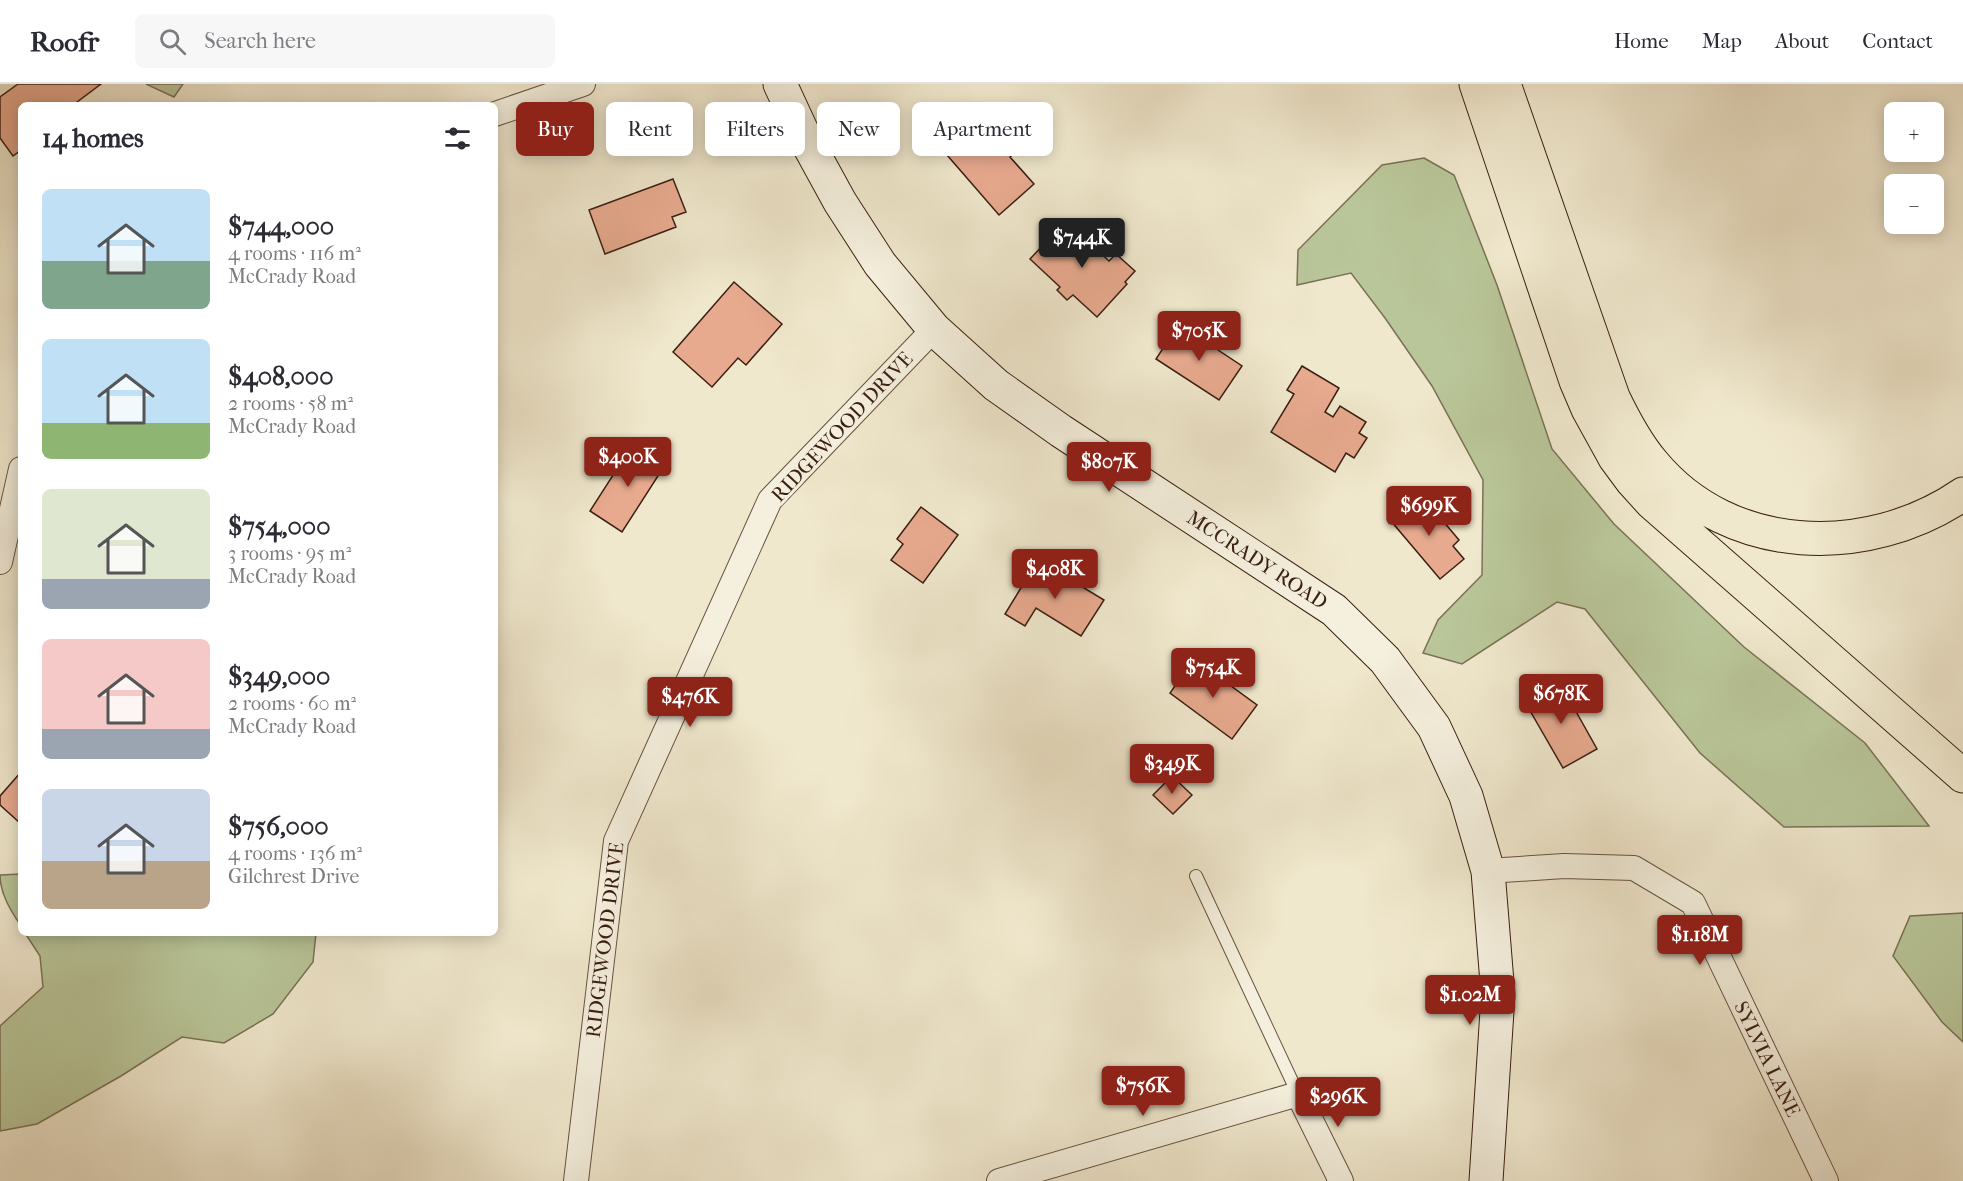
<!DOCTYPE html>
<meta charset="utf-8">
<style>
body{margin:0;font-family:"IM FELL French Canon",serif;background:#f7f7f7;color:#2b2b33;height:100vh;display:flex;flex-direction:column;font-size:22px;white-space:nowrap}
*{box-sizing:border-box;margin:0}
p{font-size:20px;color:#7c7c81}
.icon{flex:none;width:33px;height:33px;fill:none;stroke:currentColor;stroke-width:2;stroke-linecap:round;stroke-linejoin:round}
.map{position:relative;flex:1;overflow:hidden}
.side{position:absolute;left:18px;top:18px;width:480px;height:834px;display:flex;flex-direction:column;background:#fff;border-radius:9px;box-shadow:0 3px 15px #0003}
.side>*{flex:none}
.hud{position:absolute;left:516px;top:18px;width:570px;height:54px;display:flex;gap:12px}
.fabs{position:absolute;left:1884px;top:18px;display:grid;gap:12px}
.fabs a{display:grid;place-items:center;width:60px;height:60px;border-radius:9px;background:#fff;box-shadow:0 3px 15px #0003;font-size:30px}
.price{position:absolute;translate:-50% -51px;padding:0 14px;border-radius:6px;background:#8f2418;color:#fff;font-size:20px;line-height:39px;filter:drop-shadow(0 2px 3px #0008)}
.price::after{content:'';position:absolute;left:50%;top:36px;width:18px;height:14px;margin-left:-9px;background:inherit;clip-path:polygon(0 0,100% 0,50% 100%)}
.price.selected{background:#222;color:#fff}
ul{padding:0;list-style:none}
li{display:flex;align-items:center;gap:18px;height:150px;padding:0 24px}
li span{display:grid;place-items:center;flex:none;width:168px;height:120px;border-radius:9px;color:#555}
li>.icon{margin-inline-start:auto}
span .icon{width:72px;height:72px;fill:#fffc;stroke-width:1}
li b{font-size:26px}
h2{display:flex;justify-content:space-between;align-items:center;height:72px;padding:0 24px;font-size:26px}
.tag{padding:0 21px;border-radius:9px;background:#fff;box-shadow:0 3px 15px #0003;font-size:21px;line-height:54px}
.tag.selected{background:#8f2418;color:#fff}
header{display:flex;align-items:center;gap:36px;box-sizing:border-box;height:84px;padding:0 30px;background:#fff;border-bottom:2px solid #e1e1e2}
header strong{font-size:28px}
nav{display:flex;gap:33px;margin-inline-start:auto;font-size:21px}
.search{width:420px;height:54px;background:#f7f7f7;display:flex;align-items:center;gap:15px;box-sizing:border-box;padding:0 21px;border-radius:9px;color:#7c7c81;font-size:22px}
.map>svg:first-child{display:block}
.green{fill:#b9c699;stroke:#7a7256;stroke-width:1.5}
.building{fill:#e8aa8f;stroke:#3a1f12;stroke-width:1.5}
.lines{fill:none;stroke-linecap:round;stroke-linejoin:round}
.lane-casing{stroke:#685141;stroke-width:14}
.street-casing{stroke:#685141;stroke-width:26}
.secondary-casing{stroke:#3a1f12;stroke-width:35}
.highway-casing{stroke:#3a1f12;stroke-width:35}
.lane{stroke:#f5f0de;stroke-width:12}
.street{stroke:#f5f0de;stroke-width:24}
.secondary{stroke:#f5f0de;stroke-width:33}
.highway{stroke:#f0e8cd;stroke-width:33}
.labels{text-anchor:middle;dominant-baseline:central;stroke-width:6;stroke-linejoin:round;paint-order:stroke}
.street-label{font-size:20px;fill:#3a1f12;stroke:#f5f0de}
</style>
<header>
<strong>Roofr</strong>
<div class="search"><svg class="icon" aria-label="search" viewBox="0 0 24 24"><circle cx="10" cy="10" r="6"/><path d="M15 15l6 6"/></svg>Search here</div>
<nav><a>Home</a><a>Map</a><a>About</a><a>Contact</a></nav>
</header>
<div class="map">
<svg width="1963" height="1097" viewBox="0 0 1963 1097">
<rect width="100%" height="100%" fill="#f0e8cd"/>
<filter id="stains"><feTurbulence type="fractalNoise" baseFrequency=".00333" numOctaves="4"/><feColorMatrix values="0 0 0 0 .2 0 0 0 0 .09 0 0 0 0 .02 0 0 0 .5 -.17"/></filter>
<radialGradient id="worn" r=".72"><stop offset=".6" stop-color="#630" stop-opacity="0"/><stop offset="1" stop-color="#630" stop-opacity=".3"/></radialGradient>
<path class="green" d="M146 0H183L174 13Z
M1424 74 1454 91 1497 201 1552 365 1614 440 1744 563 1865 659 1929 742 1784 743 1700 669 1585 525 1557 518 1462 580 1423 569 1438 536 1482 491 1483 396 1432 302 1385 234 1351 189 1297 201 1298 166 1382 81Z
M21 790V842C11 827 0 810 0 791Z
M1963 829V958L1942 938 1893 872 1910 832Z
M25 849H316L313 878 273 930 224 959 182 953 121 992 37 1040 0 1047V942L43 903 40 872Z"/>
<path class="building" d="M18 0H101L73 21H21V66L13 72 0 54V13Z
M999 26 1027 58 1010 73 1034 100 999 131 947 71Z
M673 95 686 128 672 133 676 143 605 170 589 126Z
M1066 137 1109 177 1116 170 1135 187 1125 198 1127 200 1097 233 1073 211 1067 216 1057 206 1060 203 1030 175Z
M734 198 782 240 746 281 738 274 712 303 673 268Z
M1179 240 1242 282 1219 316 1156 275Z
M1302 282 1339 304 1325 328 1333 333 1340 322 1366 338 1359 349 1367 354 1354 374 1346 369 1335 388 1271 348 1294 310 1287 306Z
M633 360 665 381 622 448 590 427Z
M1422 412 1459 456 1453 462 1464 475 1440 495 1391 437Z
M921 423 958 451 923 499 891 476 903 460 897 455Z
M1038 476 1104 516 1081 552 1036 524 1025 542 1005 530Z
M1194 575 1257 621 1232 655 1170 609Z
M1560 599 1597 665 1563 684 1525 618Z
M21 688V738L20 739 0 721V712Z
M1172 692 1192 711 1173 730 1153 711Z"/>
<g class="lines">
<g class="lane-casing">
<path id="lane" d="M1196 792 1298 1010"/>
</g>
<g class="street-casing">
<path id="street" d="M495 30 583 0
M0 478 21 385
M1488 787 1564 782 1634 784 1693 819 1826 1097
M576 1097 616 757 770 416 934 245
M999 1097 1298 1010 1341 1097"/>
</g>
<g class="secondary-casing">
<path id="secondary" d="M780 0 806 56 840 118 880 180 934 245 996 301 1061 347 1334 526 1385 576 1434 643 1466 712 1488 787 1498 911 1486 1097"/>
</g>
<g class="highway-casing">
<path id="highway" d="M1476 0 1576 297 1588 325 1615 374 1632 397 1651 418 1963 692
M1504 0 1613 313C1624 336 1636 359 1653 379 1730 472 1868 475 1963 410"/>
</g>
<use href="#lane" class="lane"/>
<use href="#street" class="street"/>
<use href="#secondary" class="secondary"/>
<use href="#highway" class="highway"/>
</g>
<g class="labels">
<g class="street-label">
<text transform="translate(842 343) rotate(-47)">RIDGEWOOD DRIVE</text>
<text transform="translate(1257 476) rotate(33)">MCCRADY ROAD</text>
<text transform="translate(605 856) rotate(-83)">RIDGEWOOD DRIVE</text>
<text transform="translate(1767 975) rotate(64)">SYLVIA LANE</text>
</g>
</g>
<rect width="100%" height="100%" filter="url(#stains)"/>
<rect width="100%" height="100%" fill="url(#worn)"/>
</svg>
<div class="fabs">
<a>+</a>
<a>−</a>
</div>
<b class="price selected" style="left:1082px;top:185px">$744K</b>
<b class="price" style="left:1199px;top:278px">$705K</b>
<b class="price" style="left:628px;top:404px">$400K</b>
<b class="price" style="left:1109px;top:409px">$807K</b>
<b class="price" style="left:1429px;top:453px">$699K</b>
<b class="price" style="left:1055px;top:516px">$408K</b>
<b class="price" style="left:1213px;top:615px">$754K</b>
<b class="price" style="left:1561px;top:641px">$678K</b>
<b class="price" style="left:690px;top:644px">$476K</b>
<b class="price" style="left:1172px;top:711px">$349K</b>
<b class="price" style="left:1700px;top:882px">$1.18M</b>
<b class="price" style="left:1470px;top:942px">$1.02M</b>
<b class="price" style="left:1143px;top:1033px">$756K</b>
<b class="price" style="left:1338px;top:1044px">$296K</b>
<div class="hud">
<a class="tag selected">Buy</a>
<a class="tag">Rent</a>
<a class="tag">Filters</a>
<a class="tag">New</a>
<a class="tag">Apartment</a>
</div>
<section class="side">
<h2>14 homes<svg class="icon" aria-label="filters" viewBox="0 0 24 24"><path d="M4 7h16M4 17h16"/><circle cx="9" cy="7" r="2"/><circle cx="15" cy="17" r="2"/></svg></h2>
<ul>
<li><span style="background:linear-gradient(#bfe0f5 60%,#7fa58c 0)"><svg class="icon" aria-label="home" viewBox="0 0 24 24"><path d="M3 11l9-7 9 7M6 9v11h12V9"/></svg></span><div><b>$744,000</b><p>4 rooms · 116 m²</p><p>McCrady Road</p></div></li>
<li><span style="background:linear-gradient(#bfe0f5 70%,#8fb573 0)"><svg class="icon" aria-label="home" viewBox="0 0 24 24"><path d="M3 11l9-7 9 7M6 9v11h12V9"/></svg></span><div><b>$408,000</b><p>2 rooms · 58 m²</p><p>McCrady Road</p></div></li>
<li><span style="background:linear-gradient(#dfe7d0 75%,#9aa5b1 0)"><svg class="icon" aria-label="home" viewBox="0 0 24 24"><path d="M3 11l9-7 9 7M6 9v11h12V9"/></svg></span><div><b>$754,000</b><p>3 rooms · 95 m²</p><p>McCrady Road</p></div></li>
<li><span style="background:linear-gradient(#f6c9c9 75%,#9aa5b1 0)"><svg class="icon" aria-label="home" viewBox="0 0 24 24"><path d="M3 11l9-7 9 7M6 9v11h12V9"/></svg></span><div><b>$349,000</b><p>2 rooms · 60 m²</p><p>McCrady Road</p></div></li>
<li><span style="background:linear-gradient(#c9d6e8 60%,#b9a48a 0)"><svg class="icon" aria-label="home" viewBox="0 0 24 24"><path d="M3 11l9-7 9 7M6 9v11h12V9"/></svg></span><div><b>$756,000</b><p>4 rooms · 136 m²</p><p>Gilchrest Drive</p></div></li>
</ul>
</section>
</div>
